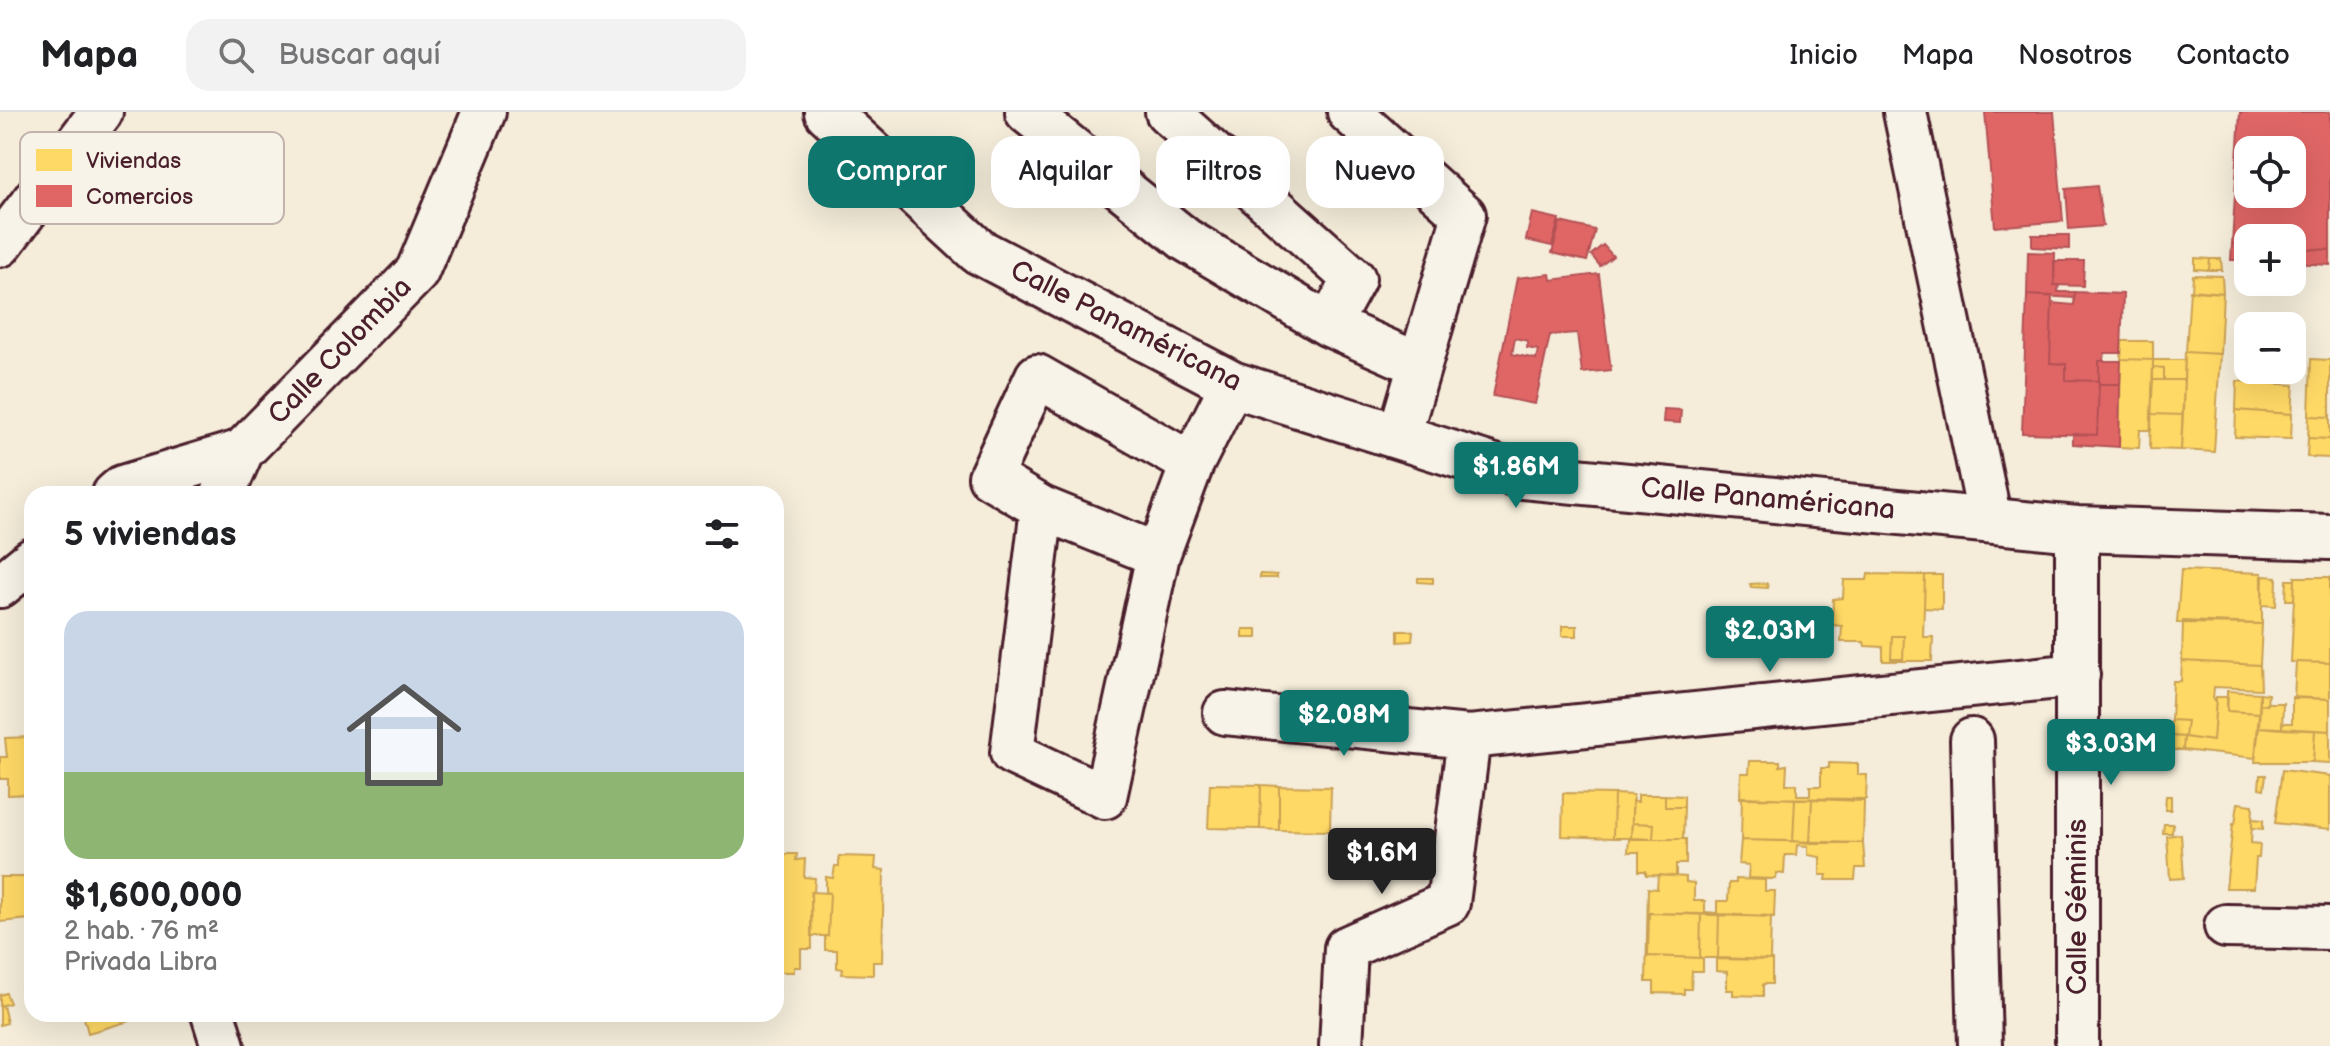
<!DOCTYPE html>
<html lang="es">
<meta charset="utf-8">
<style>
body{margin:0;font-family:"Balsamiq Sans",sans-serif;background:#f2f2f2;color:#202124;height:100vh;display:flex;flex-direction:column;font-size:30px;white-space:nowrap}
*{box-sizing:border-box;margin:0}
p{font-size:26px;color:#757577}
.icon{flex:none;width:44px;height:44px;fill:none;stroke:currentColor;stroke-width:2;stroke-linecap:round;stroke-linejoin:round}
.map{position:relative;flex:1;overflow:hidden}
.drawer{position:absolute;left:24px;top:374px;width:760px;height:536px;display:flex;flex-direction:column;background:#fff;border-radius:24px;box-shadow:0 8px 32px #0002}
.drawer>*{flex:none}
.banner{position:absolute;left:808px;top:24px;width:760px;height:72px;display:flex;gap:16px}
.tools{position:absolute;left:2234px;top:24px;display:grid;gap:16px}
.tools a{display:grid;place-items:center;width:72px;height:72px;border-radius:16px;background:#fff;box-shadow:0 8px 32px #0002;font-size:40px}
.price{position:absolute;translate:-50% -68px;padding:0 18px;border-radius:8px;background:#0f766e;color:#fff;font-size:26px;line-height:52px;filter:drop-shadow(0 2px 4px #0008)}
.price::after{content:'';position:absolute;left:50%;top:48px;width:24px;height:18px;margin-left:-12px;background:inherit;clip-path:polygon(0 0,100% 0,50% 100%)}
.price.current{background:#222;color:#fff}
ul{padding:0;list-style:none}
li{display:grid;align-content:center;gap:16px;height:424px;padding:0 40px}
li span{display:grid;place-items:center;height:248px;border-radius:24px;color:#555}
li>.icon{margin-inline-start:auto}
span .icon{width:144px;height:144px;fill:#fffc;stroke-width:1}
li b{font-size:34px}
h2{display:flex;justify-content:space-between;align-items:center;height:96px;padding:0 40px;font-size:34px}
.pill{padding:0 28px;border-radius:24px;background:#fff;box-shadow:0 8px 32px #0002;font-size:28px;line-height:72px}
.pill.current{background:#0f766e;color:#fff}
header{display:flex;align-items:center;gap:48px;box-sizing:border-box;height:112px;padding:0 40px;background:#fff;border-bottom:2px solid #e0e0e0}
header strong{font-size:38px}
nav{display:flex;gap:44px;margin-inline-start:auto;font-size:28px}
.search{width:560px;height:72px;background:#f2f2f2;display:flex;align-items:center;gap:20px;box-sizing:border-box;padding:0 28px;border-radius:24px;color:#757577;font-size:30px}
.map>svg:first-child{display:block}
.homes{fill:#ffd966;stroke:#c9a154;stroke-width:2;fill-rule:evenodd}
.shops{fill:#e06666;stroke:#b35154;stroke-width:2;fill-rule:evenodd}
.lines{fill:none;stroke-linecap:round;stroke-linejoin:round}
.minor-casing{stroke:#4a1f2b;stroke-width:48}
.major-casing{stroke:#4a1f2b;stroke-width:50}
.minor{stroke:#f7f3e8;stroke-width:42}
.major{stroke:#f7f3e8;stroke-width:44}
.labels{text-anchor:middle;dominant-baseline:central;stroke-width:8;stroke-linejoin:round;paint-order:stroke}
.street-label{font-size:28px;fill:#4a1f2b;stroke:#f7f3e8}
.key{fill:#f7f3e8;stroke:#c3b3af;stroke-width:2}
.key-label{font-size:22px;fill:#4a1f2b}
</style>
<header>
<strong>Mapa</strong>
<div class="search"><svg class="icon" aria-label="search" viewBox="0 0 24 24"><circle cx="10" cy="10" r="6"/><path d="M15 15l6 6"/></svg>Buscar aquí</div>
<nav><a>Inicio</a><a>Mapa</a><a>Nosotros</a><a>Contacto</a></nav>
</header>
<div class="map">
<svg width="2330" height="934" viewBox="0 0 2330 934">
<rect width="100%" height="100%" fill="#f5edda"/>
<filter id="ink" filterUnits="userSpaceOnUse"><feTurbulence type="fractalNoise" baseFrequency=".0125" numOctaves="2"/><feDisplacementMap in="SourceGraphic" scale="16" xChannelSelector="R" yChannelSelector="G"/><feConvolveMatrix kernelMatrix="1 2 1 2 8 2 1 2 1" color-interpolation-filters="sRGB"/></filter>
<g filter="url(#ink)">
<path class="homes" d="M2195 146 2210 147 2209 158 2195 157Z
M2210 147H2221L2222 158H2209Z
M2193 163 2222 164 2223 181 2192 179Z
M2190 178 2223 181 2220 242 2186 240Z
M2122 229H2153V248L2121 247Z
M2185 240 2220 242 2214 340 2181 338Z
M2121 247 2153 248 2151 318H2140L2139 336 2119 335Z
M2311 247 2330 248V305L2309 304Z
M2153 248H2185L2184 268H2164V256L2153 255Z
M2153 255 2164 256V268H2153Z
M2153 268H2184L2183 303 2151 302Z
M2237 269 2294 273 2292 302 2236 298Z
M2236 298 2292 302 2291 327 2235 325Z
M2151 302 2183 303 2181 338 2150 337Z
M2309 304 2330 305V327L2308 326Z
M2308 326 2330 327V346L2307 345Z
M2181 458 2262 461V512L2177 511Z
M1260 462 1277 463V466H1260Z
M1868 462 1925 463 1923 525H1933L1932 549H1883V535L1865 534 1864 530H1841L1842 514 1832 513 1833 487 1843 486 1844 468H1867ZM1892 524H1904L1903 547H1891Z
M1925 463H1942V497L1924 496Z
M2263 464 2277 465 2276 494 2262 493Z
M2295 465H2330V551L2291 550Z
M1418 466H1433V471L1418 470Z
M2287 468H2295L2294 488H2286Z
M1767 471 1768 476 1751 475 1750 472Z
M2183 509 2262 512 2260 553 2182 549Z
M1562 514H1577V524H1562Z
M1243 517H1257V526H1243Z
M1398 519H1413L1412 529 1398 530Z
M1733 524 1747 525V536L1732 535Z
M1892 524H1904L1903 547H1891Z
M2182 549 2260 553 2261 577 2214 575 2213 588H2216L2213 629 2185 625 2187 609 2171 608 2173 569H2181Z
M2296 550 2330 551V587L2294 586Z
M2227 579 2260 581 2259 601 2227 599Z
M2260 581 2268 582 2267 593 2260 592Z
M2216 585H2228L2227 599 2259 601 2255 646 2183 638 2184 625 2213 629Z
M2292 585 2330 587V619L2282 617V611H2292Z
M2267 591H2283L2282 617 2259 615 2260 592 2267 593Z
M2171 608 2187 609 2185 625 2170 624Z
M2259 615 2315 618 2313 650H2255Z
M2315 618 2330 619V651L2313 650Z
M2170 624 2184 625 2183 638H2169Z
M32 625V682L8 683V667H0V645H7L5 626Z
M1750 649H1780V654L1787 653 1786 672H1797V683H1810V674H1821V656H1829V651L1858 652V663H1867L1866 687 1740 686 1741 661H1749Z
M2282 658 2330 664V717L2275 711Z
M2260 663H2266L2264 677 2259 676Z
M1210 672 1261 673 1260 717 1208 716Z
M1261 673 1279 674V718L1260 717Z
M1279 674 1331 675 1330 719 1279 718Z
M1563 681 1614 682 1613 726 1562 724Z
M1614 682 1633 683 1631 726H1613Z
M1638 683H1665V695H1684L1683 727H1653L1654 712 1632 711V689L1638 690Z
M1665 683 1684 684V695H1665Z
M2166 684H2171V698H2165Z
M1742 685 1795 687 1793 729 1741 728Z
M1795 687H1812L1810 731 1793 729Z
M1812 687 1864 689 1863 731H1810Z
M2238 691 2253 693 2251 731 2260 732 2259 746H2256L2254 776H2226L2233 712H2235Z
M2252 707 2263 708V717L2252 716Z
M1632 711 1654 712 1653 727 1631 726Z
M2164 712H2173L2172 721H2163Z
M2181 722 2184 766 2170 767 2167 724Z
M1629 727H1686V752H1676V764L1646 763V759H1639V740H1628Z
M1741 728 1863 731 1865 756H1856L1855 768H1826L1827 763H1820V745L1808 743V734L1797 733 1796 743H1785L1784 762 1777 761 1776 767 1748 766 1749 753 1739 752Z
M776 742H797L796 748 805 747 804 765 815 766 814 780H811L812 837H801V855H794V860H776Z
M839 744 876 745 875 757 884 758 882 850H873V863L842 862 843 857 837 856V838H825V824H828L830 781 826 780V765L833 766 835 754H839Z
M1658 763 1686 765V770L1694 771V789H1705V800L1717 801V789H1728L1729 771H1736V767L1765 768V779H1775L1774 805 1649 801 1648 844 1703 846V859H1692L1691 877H1684V882L1654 881V870H1646L1648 776 1657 777Z
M0 765H25L30 807 0 810Z
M811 780 830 781 828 824H811Z
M1649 801 1701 802 1700 846 1648 844Z
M1701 802H1719L1718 846H1700Z
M1719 802 1771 804 1770 848 1718 846Z
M1716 847 1772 848V872H1763V884L1733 883V878H1727V860L1716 859Z
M6 881 10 891 0 894V883Z
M3 893 7 911 0 913V894Z
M83 902H154L88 921Z"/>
<path class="shops" d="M1985 0H2054L2063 109 1995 115Z
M2240 0H2330V138L2292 136V126H2248V133L2232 132ZM2248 38H2292V82H2248Z
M2097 74 2103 114 2069 117 2066 77Z
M1532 101 1559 107 1552 134 1526 128Z
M1560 110 1595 118 1587 149 1552 141Z
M2032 123H2069V137L2032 135Z
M2232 132 2248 133V148H2231Z
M1603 133 1613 144 1600 154 1591 143Z
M2292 136 2330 138V153L2292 151Z
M2028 140 2055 141 2054 173H2059L2058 180H2075L2074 186 2027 183Z
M2054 149H2084L2083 174 2054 173Z
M1550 162 1551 168 1599 162 1611 258 1582 261 1577 221 1550 223 1535 292 1493 284 1517 166ZM1515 226 1528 229 1527 236 1538 238 1536 247 1512 242Z
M2075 180 2123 182 2121 241H2104L2103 249H2099V269L2066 268V252L2050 251 2052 191 2074 193Z
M2027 183 2052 184 2050 251 2066 252V268L2099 269 2097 323 2022 321Z
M2099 249H2121L2120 272H2099Z
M2099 272H2120L2119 335 2073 332V322L2097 323Z
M1664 297 1681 298 1680 311 1663 310Z"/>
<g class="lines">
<g class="minor-casing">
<path id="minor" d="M1027 0 1186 128 1329 213 1420 253
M1167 0 1354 167 1329 213
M1349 0 1464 103 1399 324
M1905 0 1990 408
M0 133 101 0
M1192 352 1037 264 990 365 1042 396 1012 641 1105 685 1158 443 1192 352 1232 272
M114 382 122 375 242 339
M223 382 242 339 417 160 484 0
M1042 396 1158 443
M0 474 32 448
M1225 601 1469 625 2078 563
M1972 628 1980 934
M2226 814 2330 816
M213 902 223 934
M1341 934 1346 836 1448 791 1469 625
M2077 934V417"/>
</g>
<g class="major-casing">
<path id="major" d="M827 0 978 139 1232 272 1523 364 2077 417 2330 425"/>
</g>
<use href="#minor" class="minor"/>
<use href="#major" class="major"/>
</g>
</g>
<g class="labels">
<g class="street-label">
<text transform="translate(1126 214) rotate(27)">Calle Panaméricana</text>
<text transform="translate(340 239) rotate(-46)">Calle Colombia</text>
<text transform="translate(1768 387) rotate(5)">Calle Panaméricana</text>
<text transform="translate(2077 795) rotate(-90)">Calle Géminis</text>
</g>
</g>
<rect x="20" y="20" width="264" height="92" rx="12" class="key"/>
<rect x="36" y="37" width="36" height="22" fill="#ffd966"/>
<rect x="36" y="73" width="36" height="22" fill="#e06666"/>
<g class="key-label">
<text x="86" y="56">Viviendas</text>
<text x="86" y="92">Comercios</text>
</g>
</svg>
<div class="tools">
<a><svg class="icon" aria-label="locate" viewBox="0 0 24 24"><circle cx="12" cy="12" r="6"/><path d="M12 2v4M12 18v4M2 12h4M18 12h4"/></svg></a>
<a>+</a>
<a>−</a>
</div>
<b class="price" style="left:1516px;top:398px">$1.86M</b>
<b class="price" style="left:1770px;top:562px">$2.03M</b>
<b class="price" style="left:1344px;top:646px">$2.08M</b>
<b class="price" style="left:2111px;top:675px">$3.03M</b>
<b class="price current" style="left:1382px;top:784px">$1.6M</b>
<div class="banner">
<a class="pill current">Comprar</a>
<a class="pill">Alquilar</a>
<a class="pill">Filtros</a>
<a class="pill">Nuevo</a>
</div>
<section class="drawer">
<h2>5 viviendas<svg class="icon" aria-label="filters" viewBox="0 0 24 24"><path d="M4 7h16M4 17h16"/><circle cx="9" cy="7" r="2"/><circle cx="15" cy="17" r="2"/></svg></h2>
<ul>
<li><span style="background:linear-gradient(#c9d6e8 65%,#8fb573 0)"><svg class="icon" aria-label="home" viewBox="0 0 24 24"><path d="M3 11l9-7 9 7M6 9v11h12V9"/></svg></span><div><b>$1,600,000</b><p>2 hab. · 76 m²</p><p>Privada Libra</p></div></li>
</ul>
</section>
</div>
